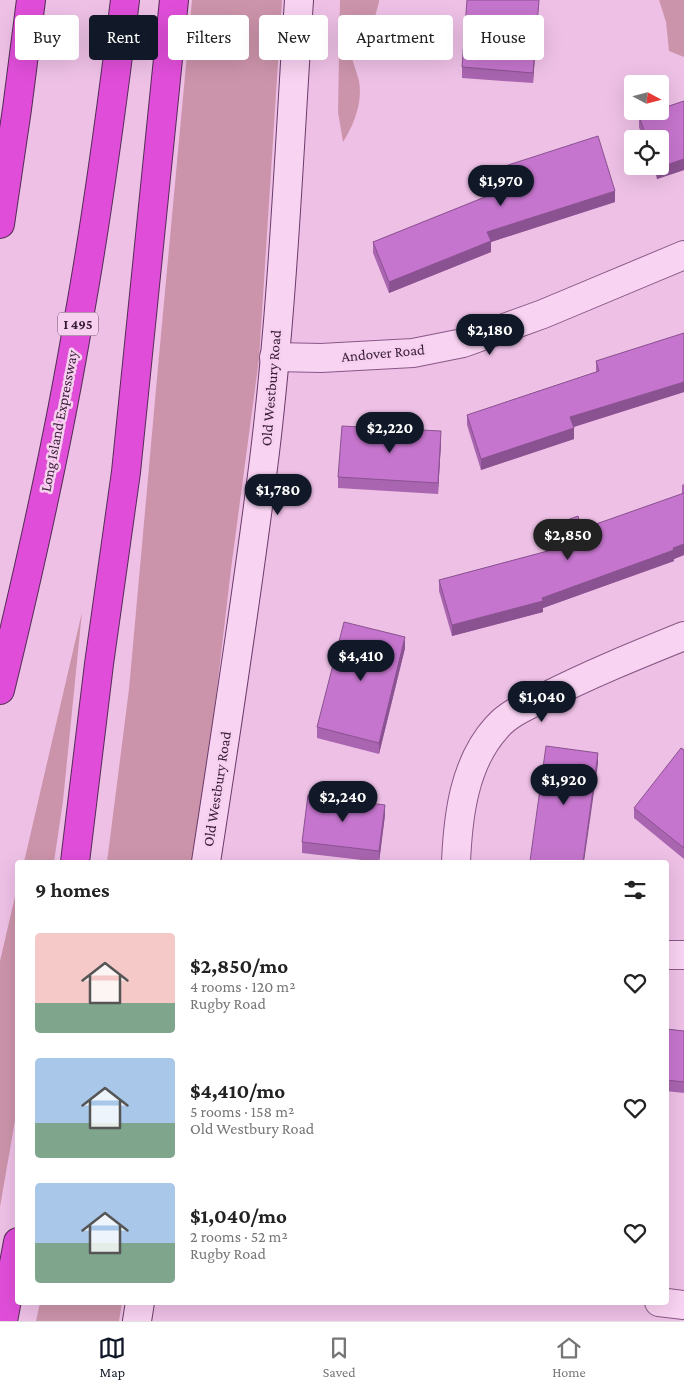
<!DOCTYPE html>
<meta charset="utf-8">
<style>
body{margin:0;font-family:"Crimson Pro",serif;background:#f6f6f6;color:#222;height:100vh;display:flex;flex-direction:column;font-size:19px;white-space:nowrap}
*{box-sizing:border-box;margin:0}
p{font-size:16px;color:#767676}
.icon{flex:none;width:28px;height:28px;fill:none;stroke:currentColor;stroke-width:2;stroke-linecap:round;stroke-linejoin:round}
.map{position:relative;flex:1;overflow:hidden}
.details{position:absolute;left:15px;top:860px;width:654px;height:445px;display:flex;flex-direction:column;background:#fff;border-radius:5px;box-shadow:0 5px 20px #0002}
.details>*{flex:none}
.banner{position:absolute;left:15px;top:15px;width:655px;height:45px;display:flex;gap:10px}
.needle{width:32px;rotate:97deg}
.fabs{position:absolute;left:624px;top:75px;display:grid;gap:10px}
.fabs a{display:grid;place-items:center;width:45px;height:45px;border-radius:5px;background:#fff;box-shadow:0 5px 20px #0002;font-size:25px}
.price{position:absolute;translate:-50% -42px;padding:0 11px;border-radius:18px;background:#111827;color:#fff;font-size:16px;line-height:32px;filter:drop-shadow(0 1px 2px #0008)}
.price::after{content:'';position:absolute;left:50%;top:30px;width:15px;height:11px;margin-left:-8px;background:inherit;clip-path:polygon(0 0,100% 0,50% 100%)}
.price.selected{background:#222;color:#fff}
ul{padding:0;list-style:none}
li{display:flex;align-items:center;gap:15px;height:125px;padding:0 20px}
li span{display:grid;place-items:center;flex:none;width:140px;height:100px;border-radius:5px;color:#555}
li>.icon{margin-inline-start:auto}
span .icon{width:60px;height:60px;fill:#fffc;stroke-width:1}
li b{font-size:21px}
h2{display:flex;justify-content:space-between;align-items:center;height:60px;padding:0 20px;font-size:21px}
.pill{padding:0 18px;border-radius:5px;background:#fff;box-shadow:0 5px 20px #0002;font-size:18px;line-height:45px}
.pill.selected{background:#111827;color:#fff}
.tabs{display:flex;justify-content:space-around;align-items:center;height:70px;border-top:1px solid #e0e0e0;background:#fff;font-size:14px;color:#767676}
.tabs a{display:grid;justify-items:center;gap:2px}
.tabs .selected{color:#111827}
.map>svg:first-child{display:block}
.green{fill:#cc94aa}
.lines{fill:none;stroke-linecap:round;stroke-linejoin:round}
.street-casing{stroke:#885887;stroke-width:30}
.secondary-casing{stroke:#693b69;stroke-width:30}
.highway-casing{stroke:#532c55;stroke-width:30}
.street{stroke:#f9d3f2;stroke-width:28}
.secondary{stroke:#f9d3f2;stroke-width:28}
.highway{stroke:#e04ed9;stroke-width:28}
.wall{fill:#a965b0}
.shaded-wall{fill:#8a5290}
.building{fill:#c575cd;stroke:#8a5290}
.labels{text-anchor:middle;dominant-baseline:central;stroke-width:5;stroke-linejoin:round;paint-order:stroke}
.shield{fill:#f6d0ee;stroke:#70526e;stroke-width:1}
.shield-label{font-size:14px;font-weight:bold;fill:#361c37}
.street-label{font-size:15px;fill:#361c37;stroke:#f6d0ee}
</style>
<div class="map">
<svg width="684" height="1321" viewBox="0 0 684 1321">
<rect width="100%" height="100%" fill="#eec0e6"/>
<path class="green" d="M192 0H282L259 359 231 569 205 791 194 862H107L129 689 158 367Z
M340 0H379V2L371 31 352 58C354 66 357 73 359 81 363 102 354 125 343 142L338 112Z
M659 0H684V57L669 51 666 22Z
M82 612 63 801 54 862H24Z
M17 888V1109L0 1207V961Z
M40 1303V1302L122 1303 119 1321H36Z"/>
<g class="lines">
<g class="street-casing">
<path id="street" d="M274 357 321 358 413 353 463 343 543 314 684 255
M456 862C458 816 464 763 497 727 509 713 529 705 545 697 590 674 637 655 684 636
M666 955H684
M659 1302 684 1305"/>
</g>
<g class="secondary-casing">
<path id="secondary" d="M206 862C227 726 248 589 265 452 283 302 289 151 299 0
M137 1321 140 1302"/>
</g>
<g class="highway-casing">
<path id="highway" d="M0 224 17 109 31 0
M0 690C30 567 58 443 79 317 98 212 112 106 125 0
M75 862 99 664 126 472 174 0
M3 1321 18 1242"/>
</g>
<use href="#street" class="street"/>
<use href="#secondary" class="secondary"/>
<use href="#highway" class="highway"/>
</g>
<path class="wall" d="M539 0 533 83 462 78V67Z
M684 101V170L657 179 653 166H660V139H643L639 127V116Z
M499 168 615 202 491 242V252L389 293 373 253V242L502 190 499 179Z
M684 333V392L574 427V439L481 470 467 425V415L596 372V361Z
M441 442 438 494 338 488V477Z
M684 484V555L674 559V561L543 608V612L452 636 439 591V580L555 549 551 536V526L582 529 682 494V485Z
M405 648 379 754 317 738V727Z
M684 750V859L634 818V808Z
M385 815 379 862 302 853V842Z
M666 1029 684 1031V1093L666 1091Z"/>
<path class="shaded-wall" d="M539 0 533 83V73Z
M684 159V170L657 179V168Z
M615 191V202L491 242V252L389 293V282L487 232Z
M684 382V392L570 428V417Z
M574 428V439L481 470V459Z
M441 431V442L438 494V483Z
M684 544V555L674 559V561L543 608V612L452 636V625L542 598Z
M405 637V648L379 754V743Z
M598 753V764L584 862H583Z
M385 805V815L379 862V851Z"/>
<path class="building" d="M467 0H539L533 73 462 67Z
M684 101V159L657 168V166H660V139H647L639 116 654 111H660V109Z
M598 136 615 191 487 232 491 241 389 282 373 242 505 189 499 168Z
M684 333V382L570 417 574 428 481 459 467 415 599 371 596 361Z
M342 426 441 431 438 483 338 477Z
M684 493V544L673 548 674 550 542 598 543 601 452 625 439 580 559 548 551 526 578 516 582 529Z
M344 622 405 637 379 743 317 727Z
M546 746 598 753 583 862H539L530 861Z
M681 748 684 750V848L634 808Z
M308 795 385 805 379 851 302 842Z
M666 1029 684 1031V1082L666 1080Z"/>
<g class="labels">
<rect class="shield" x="58" y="312.5" width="40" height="23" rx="4"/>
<g class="shield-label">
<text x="78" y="324">I 495</text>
</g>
<g class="street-label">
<text transform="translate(383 353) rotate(-5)">Andover Road</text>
<text transform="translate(271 388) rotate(-85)">Old Westbury Road</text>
<text transform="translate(59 421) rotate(-79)">Long Island Expressway</text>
<text transform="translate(217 789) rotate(-81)">Old Westbury Road</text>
</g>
</g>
</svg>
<div class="fabs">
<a><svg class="needle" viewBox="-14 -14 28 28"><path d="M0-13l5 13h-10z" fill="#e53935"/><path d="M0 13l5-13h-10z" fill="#767676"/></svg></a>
<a><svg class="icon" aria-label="locate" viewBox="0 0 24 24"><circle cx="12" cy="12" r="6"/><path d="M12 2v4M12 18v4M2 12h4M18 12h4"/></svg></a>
</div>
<b class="price" style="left:501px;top:207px">$1,970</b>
<b class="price" style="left:490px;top:356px">$2,180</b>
<b class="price" style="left:390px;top:454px">$2,220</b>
<b class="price" style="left:278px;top:516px">$1,780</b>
<b class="price selected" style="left:568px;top:561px">$2,850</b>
<b class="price" style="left:361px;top:682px">$4,410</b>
<b class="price" style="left:542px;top:723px">$1,040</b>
<b class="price" style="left:564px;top:806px">$1,920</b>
<b class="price" style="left:343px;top:823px">$2,240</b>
<div class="banner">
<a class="pill">Buy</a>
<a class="pill selected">Rent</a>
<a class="pill">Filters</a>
<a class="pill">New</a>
<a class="pill">Apartment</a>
<a class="pill">House</a>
</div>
<section class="details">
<h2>9 homes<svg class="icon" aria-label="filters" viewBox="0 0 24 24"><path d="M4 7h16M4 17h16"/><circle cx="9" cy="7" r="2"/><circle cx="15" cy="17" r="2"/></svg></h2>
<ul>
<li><span style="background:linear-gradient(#f6c9c9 70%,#7fa58c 0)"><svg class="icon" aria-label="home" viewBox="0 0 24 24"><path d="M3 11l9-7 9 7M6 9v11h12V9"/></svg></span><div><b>$2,850/mo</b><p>4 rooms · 120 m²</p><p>Rugby Road</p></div><svg class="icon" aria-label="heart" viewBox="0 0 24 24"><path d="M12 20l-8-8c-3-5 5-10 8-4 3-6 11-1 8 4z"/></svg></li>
<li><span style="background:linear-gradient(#a9c7e8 65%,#7fa58c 0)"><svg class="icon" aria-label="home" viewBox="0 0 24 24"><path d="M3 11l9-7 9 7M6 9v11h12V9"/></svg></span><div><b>$4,410/mo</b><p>5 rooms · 158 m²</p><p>Old Westbury Road</p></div><svg class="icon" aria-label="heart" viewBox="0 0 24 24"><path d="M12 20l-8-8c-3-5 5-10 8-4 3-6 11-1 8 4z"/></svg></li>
<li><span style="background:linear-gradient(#a9c7e8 60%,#7fa58c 0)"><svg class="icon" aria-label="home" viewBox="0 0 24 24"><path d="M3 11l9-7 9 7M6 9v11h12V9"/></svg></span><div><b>$1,040/mo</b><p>2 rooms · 52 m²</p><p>Rugby Road</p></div><svg class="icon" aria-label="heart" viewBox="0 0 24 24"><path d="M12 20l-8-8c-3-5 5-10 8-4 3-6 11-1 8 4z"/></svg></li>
</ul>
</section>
</div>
<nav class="tabs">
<a class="selected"><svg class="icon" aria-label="map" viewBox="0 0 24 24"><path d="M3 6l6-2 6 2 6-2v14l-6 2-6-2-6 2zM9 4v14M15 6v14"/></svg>Map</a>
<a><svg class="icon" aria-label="saved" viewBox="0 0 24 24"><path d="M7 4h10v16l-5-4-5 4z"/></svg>Saved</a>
<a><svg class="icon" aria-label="home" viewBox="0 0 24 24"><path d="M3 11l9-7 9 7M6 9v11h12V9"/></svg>Home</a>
</nav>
